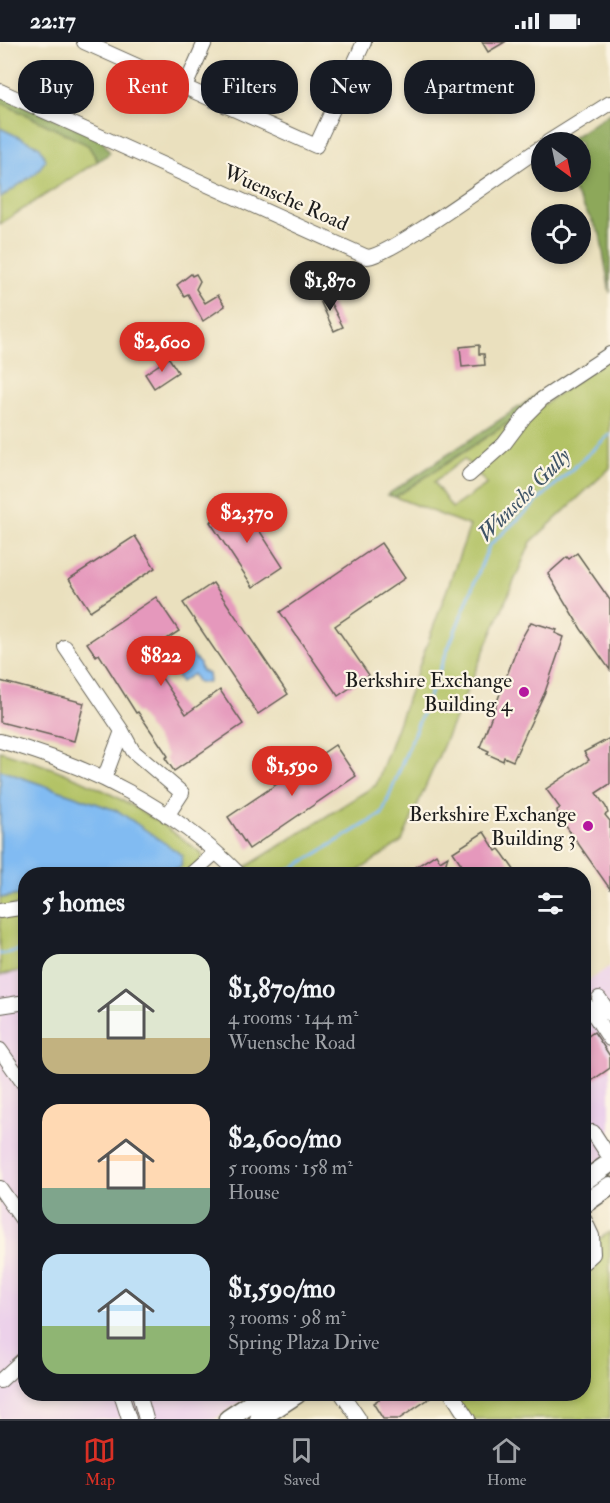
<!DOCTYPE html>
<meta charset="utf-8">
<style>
body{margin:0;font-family:"IM FELL Double Pica",serif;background:#242831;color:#f1f3f6;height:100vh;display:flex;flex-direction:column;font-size:22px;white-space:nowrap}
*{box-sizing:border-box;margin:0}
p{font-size:20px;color:#9ea1a6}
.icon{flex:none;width:33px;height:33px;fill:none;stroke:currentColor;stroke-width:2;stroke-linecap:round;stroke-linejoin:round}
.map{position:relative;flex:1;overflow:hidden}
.panel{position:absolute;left:18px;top:825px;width:573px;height:534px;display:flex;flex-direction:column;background:#171b24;border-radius:24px;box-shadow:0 3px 9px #0003}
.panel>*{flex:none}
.hud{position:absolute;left:18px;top:18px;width:574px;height:54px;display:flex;gap:12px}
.needle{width:39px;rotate:147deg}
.tools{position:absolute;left:531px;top:90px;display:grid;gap:12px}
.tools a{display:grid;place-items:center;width:60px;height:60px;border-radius:50%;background:#171b24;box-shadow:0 3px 9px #0003;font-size:30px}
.price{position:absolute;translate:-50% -51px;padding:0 14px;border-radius:21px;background:#d93025;color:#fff;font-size:20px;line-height:39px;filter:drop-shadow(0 2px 3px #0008)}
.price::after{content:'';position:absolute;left:50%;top:36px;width:18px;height:14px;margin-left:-9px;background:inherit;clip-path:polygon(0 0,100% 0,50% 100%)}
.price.selected{background:#222;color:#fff}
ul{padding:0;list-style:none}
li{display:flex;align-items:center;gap:18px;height:150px;padding:0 24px}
li span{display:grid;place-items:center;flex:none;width:168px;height:120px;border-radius:18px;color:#555}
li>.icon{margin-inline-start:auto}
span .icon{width:72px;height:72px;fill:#fffc;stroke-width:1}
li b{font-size:26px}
h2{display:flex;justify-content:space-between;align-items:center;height:72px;padding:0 24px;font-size:26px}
.chip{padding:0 21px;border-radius:24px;background:#171b24;box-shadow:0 3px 9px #0003;font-size:21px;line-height:54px}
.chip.selected{background:#d93025;color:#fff}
.status{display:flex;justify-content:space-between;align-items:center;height:42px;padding:0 30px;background:#171b24;direction:ltr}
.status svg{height:16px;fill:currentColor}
.tabs{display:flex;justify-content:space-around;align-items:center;height:84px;border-top:2px solid #363941;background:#171b24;font-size:16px;color:#9ea1a6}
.tabs a{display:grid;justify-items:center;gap:3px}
.tabs .selected{color:#d93025}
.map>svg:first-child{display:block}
.built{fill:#ecd1ea}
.green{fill:#b2c265;stroke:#676f40;stroke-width:1.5}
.forest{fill:#8da85a;stroke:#54623b;stroke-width:1.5}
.water{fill:#81bbf2;stroke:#4e6c87;stroke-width:1.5}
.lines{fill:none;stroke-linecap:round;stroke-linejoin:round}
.stream{stroke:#81bbf2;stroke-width:3}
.building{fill:#e598bc}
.minor-casing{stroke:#646155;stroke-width:16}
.major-casing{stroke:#646155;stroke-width:21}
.minor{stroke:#fff;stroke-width:14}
.major{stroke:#fff;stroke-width:18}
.poi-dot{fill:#b5179e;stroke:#fcf5e5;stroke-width:2}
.labels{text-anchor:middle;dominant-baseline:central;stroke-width:4.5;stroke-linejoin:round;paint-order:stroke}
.street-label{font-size:21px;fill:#1c1c1c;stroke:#fcf5e5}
.poi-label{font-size:21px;fill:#1c1c1c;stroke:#fcf5e5;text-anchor:end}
.water-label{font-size:22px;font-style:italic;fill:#3f5467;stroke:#fcf5e5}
</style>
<div class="status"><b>22:17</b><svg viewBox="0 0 49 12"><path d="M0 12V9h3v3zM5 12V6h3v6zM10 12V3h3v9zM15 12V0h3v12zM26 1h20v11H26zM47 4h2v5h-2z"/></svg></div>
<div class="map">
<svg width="610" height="1377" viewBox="0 0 610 1377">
<rect width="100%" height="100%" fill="#fcf5e5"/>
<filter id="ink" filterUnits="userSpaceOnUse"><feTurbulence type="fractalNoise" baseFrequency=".0167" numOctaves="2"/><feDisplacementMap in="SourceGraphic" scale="12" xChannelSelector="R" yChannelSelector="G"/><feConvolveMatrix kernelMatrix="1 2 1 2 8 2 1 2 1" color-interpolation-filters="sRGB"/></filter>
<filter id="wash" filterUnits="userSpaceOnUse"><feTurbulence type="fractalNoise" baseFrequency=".008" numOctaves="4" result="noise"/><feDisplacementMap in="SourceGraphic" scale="24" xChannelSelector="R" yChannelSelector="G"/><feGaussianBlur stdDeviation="1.35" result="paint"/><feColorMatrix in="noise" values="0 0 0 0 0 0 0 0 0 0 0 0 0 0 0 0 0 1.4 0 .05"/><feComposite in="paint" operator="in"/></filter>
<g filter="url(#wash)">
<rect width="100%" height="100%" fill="#eae0be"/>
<path class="built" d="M610 924V1114L584 1131V942Z
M25 928 26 1352H253L215 1377H0V933Z"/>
<path class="green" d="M0 60 88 103 98 119 0 182Z
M610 315V426L531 500 402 799 354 832H253L246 825 376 743 470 484 395 455 517 375 519 378 472 425 464 417 434 440 452 466 487 442 477 431 529 373Z
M0 709C76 731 139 761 201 811L203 815 194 827 183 832H26L25 862 0 866Z
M25 868V928L0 933V872Z
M610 1190V1377H454L437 1352H584V1207Z"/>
<path class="forest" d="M0 52 102 97 110 111 98 119 88 103 0 60Z
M610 71V251L600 192 568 140H580V100H566Z
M591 317 517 375 395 455 387 453Z"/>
<path class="water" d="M0 86 40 105 46 118 36 131 0 156Z
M186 607 200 622 201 628 208 632 209 640 198 641 193 632 181 640 175 631 187 624 180 616Z
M0 728 118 769 182 813 181 825 162 832H26L25 852 0 856Z"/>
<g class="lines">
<path class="stream" d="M283 832 382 772 489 504 610 392
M0 912 26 907"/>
</g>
<g id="blocks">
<path class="building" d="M482 0H505L488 10Z
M191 232 192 234 196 232 200 239 196 247 205 261 218 253 225 264 203 279 188 252 184 254 177 243Z
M325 250 343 285 334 289 318 254Z
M479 303V312H484L485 323 462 325 460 305Z
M169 316 178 330 154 346 145 332Z
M241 460 283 525 253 545 210 480Z
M135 494 155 526 90 569 69 537Z
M381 501 405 536 335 584 369 633 338 654 280 570Z
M577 511 610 558V628L581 587 548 532 567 515 569 517Z
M213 541 288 652 258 672 183 561Z
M156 555 179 589 145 611 186 672 220 648 243 682 174 729 165 716 168 714 138 670 136 671 99 612 96 614 87 601Z
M531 580 557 588 555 591 564 595 545 650 513 719 504 715 503 719 487 712 489 709 480 705 519 601Z
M0 639 84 661 74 699 0 680Z
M610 696V742L596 751 606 765 608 771 605 773 610 779V847L558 773 557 768 560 766 546 747 589 718 584 710Z
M335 703 356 734 249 807 228 775Z
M484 790 496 809 499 807 503 812 517 832H468L453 810Z
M436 812 440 819 448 814 444 828 447 832H405Z
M594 990 610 1014V1026L584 1044V997Z
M387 1352H436L399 1377H383L373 1361Z"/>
</g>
</g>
<g filter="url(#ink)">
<use href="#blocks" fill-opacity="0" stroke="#646155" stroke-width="1.5"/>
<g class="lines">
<g class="minor-casing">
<path id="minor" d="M84 0 316 104 364 0
M185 45 205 0
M0 49 367 215C390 215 513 123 542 105
M548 100 610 61
M469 433 504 402 525 374 542 357 610 312
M65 605 122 689 133 709 182 751 167 774
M0 699C89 723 174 766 239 832
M104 737 122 689
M191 832 215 811
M0 869 26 865
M599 956 610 972
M0 964 26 960
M588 964 610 997
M0 1008 26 1045
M593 1090 610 1116
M0 1146 26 1183
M584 1177 592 1194 593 1212 584 1220
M0 1339 26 1315
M121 1352 129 1377
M139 1352 146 1377
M342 1352 359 1377
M452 1352 468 1377"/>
</g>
<g class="major-casing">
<path id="major" d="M584 1139 610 1121
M584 1162 610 1144
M228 1377 266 1352
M259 1377 297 1352"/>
</g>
<use href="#minor" class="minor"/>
<use href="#major" class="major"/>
</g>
</g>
<g class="poi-dot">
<circle cx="524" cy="650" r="6"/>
<circle cx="588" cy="784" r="6"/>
</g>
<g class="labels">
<g class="street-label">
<text transform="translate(286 156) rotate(24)">Wuensche Road</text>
</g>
<g class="poi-label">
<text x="512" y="638">Berkshire Exchange<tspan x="512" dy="24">Building 4</tspan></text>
<text x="576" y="772">Berkshire Exchange<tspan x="576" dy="24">Building 3</tspan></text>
</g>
<g class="water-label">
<text transform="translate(524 453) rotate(-45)">Wunsche Gully</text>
</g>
</g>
</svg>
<div class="tools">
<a><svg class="needle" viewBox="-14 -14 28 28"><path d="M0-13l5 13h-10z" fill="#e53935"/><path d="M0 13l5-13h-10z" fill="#9ea1a6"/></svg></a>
<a><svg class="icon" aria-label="locate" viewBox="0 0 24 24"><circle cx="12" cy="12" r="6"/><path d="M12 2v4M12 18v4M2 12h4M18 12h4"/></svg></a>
</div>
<b class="price selected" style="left:330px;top:270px">$1,870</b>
<b class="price" style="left:162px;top:331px">$2,600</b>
<b class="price" style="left:247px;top:502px">$2,370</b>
<b class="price" style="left:161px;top:645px">$822</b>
<b class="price" style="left:292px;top:755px">$1,590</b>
<div class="hud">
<a class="chip">Buy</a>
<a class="chip selected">Rent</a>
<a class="chip">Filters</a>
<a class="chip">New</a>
<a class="chip">Apartment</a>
</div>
<section class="panel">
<h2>5 homes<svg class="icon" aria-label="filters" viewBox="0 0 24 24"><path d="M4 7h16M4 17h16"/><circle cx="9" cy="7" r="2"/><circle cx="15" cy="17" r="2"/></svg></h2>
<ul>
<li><span style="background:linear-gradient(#dfe7d0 70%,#c2b280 0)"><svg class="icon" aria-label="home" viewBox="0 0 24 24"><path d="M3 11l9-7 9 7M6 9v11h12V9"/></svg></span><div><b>$1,870/mo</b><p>4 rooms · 144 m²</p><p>Wuensche Road</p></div></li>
<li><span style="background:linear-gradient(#ffd9b3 70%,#7fa58c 0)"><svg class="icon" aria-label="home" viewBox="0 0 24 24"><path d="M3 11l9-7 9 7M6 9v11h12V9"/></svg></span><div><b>$2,600/mo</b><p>5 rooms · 158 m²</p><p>House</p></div></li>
<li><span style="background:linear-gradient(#bfe0f5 60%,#8fb573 0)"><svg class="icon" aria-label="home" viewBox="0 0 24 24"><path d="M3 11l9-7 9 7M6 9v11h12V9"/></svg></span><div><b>$1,590/mo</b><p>3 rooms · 98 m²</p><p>Spring Plaza Drive</p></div></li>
</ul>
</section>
</div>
<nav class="tabs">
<a class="selected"><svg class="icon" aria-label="map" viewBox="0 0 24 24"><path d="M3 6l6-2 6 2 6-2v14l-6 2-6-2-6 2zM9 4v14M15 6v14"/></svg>Map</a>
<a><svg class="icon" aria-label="saved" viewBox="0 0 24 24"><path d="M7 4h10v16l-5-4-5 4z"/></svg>Saved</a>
<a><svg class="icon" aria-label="home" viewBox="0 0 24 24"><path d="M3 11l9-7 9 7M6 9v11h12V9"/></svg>Home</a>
</nav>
